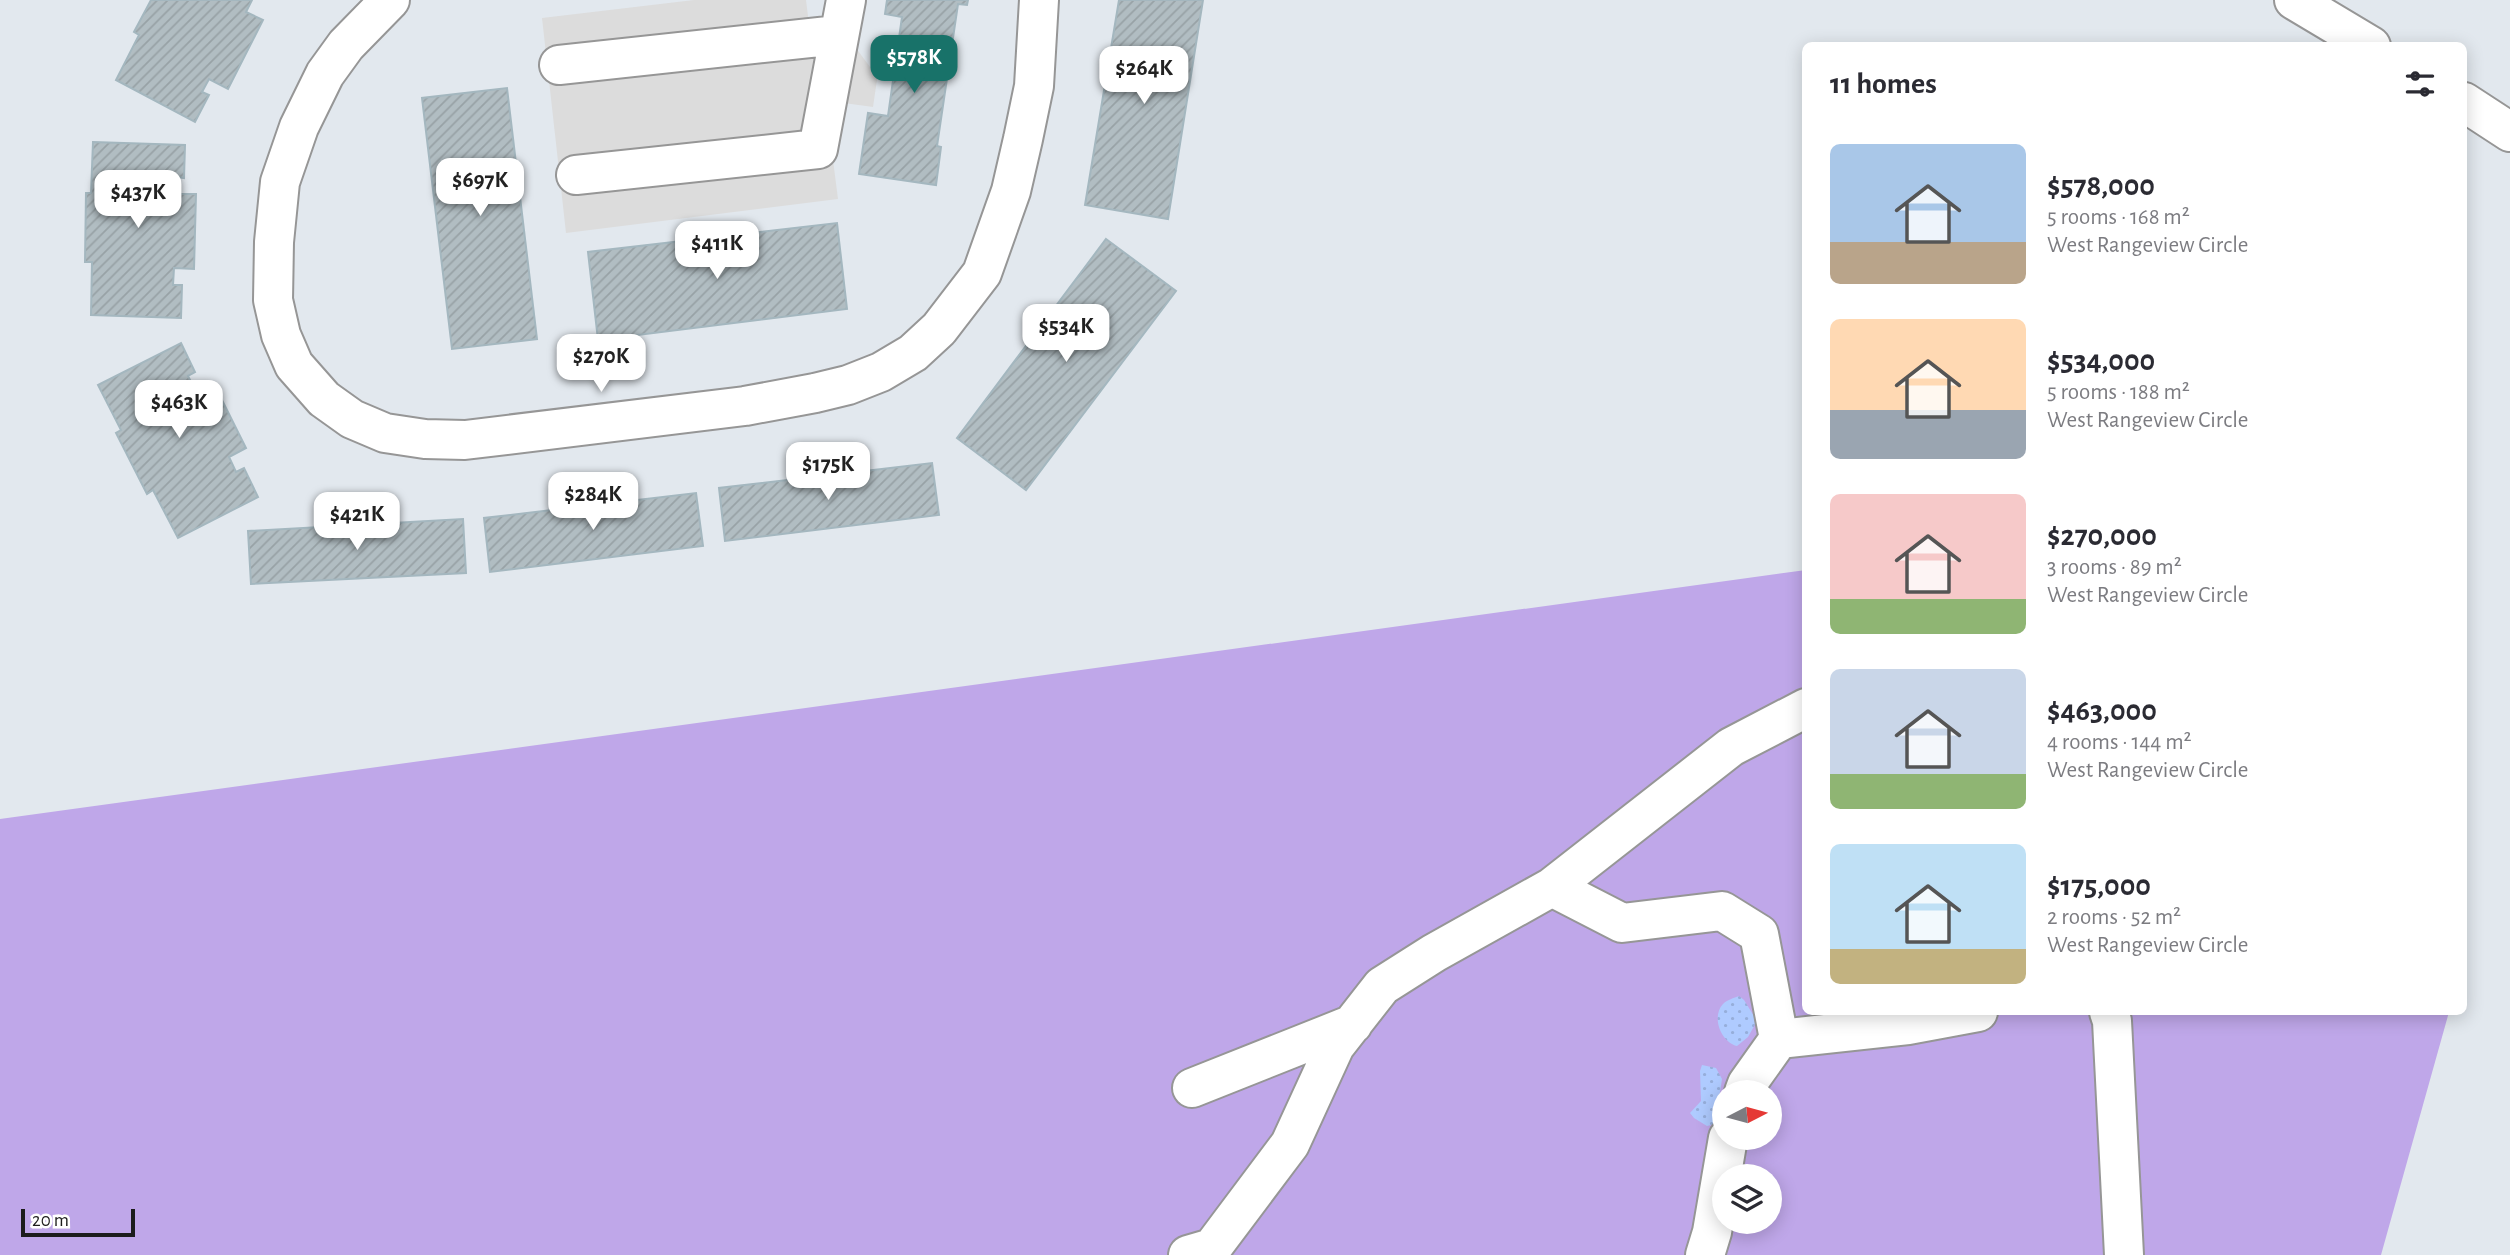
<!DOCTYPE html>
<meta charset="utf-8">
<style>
body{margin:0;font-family:"Alegreya Sans",sans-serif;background:#f2f2f3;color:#2b2b33;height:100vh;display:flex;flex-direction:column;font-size:26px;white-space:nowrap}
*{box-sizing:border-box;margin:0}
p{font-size:23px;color:#7c7c81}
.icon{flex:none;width:38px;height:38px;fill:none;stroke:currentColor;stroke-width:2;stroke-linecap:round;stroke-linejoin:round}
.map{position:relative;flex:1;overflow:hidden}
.details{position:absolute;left:1802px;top:42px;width:665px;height:973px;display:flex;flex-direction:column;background:#fff;border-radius:10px;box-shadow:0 4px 18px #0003}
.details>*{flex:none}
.needle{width:46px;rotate:84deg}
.fabs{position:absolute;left:1712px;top:1080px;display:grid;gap:14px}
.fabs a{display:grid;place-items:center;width:70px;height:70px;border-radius:50%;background:#fff;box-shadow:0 4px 18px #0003;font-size:35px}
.scale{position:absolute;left:21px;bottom:18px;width:114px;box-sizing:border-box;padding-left:7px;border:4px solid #1c1c1c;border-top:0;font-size:19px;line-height:24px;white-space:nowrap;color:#1c1c1c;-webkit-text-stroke:5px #fff;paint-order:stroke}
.price{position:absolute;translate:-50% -60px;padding:0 16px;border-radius:14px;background:#fff;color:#222;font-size:23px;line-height:46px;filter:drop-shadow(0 2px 4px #0008)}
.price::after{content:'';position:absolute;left:50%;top:42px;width:21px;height:16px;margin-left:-10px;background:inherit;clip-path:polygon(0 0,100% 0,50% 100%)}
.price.current{background:#187269;color:#fff}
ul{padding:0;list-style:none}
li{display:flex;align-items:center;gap:21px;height:175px;padding:0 28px}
li span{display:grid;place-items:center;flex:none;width:196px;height:140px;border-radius:10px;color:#555}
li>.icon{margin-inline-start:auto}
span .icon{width:84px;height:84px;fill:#fffc;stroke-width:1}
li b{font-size:30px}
h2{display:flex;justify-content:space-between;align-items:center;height:84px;padding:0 28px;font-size:30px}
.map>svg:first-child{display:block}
.grass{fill:#bfa7e9;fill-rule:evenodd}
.sand{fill:url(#sand-dots)}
.parking{fill:#dcdcdc}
.building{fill:url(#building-hatch);stroke:#a4b7bf;stroke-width:2}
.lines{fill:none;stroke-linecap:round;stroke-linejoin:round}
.minor-casing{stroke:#969696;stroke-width:42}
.minor{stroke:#fff;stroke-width:38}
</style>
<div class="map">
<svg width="2510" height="1255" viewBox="0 0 2510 1255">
<defs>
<pattern id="sand-dots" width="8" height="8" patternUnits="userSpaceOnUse" patternTransform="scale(1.75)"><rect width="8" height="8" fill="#afcbff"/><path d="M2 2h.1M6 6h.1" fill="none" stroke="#96aeda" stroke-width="1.8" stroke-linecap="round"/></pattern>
<pattern id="building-hatch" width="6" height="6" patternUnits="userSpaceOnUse" patternTransform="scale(1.75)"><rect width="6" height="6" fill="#b1bdc2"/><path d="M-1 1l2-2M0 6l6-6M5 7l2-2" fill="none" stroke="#98a2a6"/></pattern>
</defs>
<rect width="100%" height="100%" fill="#e2e8ee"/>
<path class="grass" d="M1806 570V1012H2449L2381 1255H0V819ZM1724 1092H1769V1138H1724ZM1724 1176H1769V1222H1724Z"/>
<path class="sand" d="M1739 996 1744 1000 1757 1021 1748 1037 1737 1046C1721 1042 1711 1017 1723 1004 1727 1000 1734 998 1739 996Z
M1702 1065 1716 1068 1722 1079 1715 1124 1707 1126 1694 1118 1690 1113 1701 1101 1700 1071Z"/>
<path class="parking" d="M694 0H806L809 24 856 48 870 67 878 73 873 107 844 103 833 160 838 199 566 233 542 18Z"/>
<path class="building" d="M151 0H252L246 12 263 20 228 89 209 79 202 92 209 95 195 122 116 80 139 35 134 32Z
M887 0H968L967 5 958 4 937 146 941 147 936 185 859 174 868 113 888 116 902 17 885 14Z
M1119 0H1203L1168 219 1085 205Z
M507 88 537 339 452 349 422 98Z
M93 142 185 145 184 178 177 177 176 194H196L194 269 174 268 173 285H182L181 318 91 315 92 262H85L86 193H91Z
M837 223 847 309 598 340 588 252Z
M1106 239 1176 291 1026 490 957 438Z
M181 343 195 372 188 376 195 390 213 382 246 448 229 457 236 472 244 468 258 497 178 538 153 490 147 494 116 433 121 430 98 385Z
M932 463 939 515 725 541 719 488Z
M696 493 703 546 490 572 484 518Z
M463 519 466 573 251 584 248 531Z"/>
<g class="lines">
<g class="minor-casing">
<path id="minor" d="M390 0 346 45 325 74 299 127 280 182 274 242 273 300 281 335 294 365 324 399 352 419 385 433 425 439 465 440 745 406 815 393 848 385 881 372 913 353 939 329 982 273 1011 191 1023 139 1034 86 1039 0
M2294 0 2371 46
M559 65 838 35
M2464 102 2510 132
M576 175 818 149 846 0
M2109 1012 2112 1021 2124 1255
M1779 1039 1908 1025 1978 1012
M1192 1088 1353 1024
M1744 1092 1747 1084 1779 1039 1759 934 1722 911 1622 923 1552 887 1731 747 1806 708
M1188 1255 1212 1248 1290 1144 1335 1046 1382 986 1434 953 1552 887
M1705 1255 1712 1232 1728 1138"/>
</g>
<use href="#minor" class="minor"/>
</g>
</svg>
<div class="fabs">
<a><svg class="needle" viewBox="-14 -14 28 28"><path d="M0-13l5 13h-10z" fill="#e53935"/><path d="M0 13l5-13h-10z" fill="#7c7c81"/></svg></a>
<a><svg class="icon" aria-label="layers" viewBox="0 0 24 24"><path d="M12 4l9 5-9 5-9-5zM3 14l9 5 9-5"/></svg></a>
</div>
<div class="scale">20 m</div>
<b class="price current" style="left:914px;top:95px">$578K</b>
<b class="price" style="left:1144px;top:106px">$264K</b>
<b class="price" style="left:480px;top:218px">$697K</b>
<b class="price" style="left:138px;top:230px">$437K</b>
<b class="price" style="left:717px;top:281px">$411K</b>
<b class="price" style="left:1066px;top:364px">$534K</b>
<b class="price" style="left:601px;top:394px">$270K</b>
<b class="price" style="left:179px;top:440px">$463K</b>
<b class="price" style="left:828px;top:502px">$175K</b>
<b class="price" style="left:593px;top:532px">$284K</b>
<b class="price" style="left:357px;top:552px">$421K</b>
<section class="details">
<h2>11 homes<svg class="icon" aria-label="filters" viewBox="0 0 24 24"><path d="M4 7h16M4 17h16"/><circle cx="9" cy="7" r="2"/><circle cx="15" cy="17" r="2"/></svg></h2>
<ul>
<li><span style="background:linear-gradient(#a9c7e8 70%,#b9a48a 0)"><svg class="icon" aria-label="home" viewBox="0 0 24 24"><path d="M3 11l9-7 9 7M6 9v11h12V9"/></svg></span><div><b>$578,000</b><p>5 rooms · 168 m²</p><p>West Rangeview Circle</p></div></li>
<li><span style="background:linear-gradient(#ffd9b3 65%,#9aa5b1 0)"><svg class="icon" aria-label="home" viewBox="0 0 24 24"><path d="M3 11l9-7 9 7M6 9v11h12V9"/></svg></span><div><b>$534,000</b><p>5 rooms · 188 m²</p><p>West Rangeview Circle</p></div></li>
<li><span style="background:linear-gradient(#f6c9c9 75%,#8fb573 0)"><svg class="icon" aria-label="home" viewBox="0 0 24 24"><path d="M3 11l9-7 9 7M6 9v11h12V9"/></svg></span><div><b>$270,000</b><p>3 rooms · 89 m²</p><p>West Rangeview Circle</p></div></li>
<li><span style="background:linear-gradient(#c9d6e8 75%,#8fb573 0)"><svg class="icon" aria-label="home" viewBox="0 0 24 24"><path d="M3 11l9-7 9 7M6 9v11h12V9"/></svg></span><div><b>$463,000</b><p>4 rooms · 144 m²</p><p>West Rangeview Circle</p></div></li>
<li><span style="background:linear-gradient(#bfe0f5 75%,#c2b280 0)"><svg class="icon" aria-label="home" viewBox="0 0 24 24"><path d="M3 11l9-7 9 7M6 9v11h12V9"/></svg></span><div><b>$175,000</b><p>2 rooms · 52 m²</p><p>West Rangeview Circle</p></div></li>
</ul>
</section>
</div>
